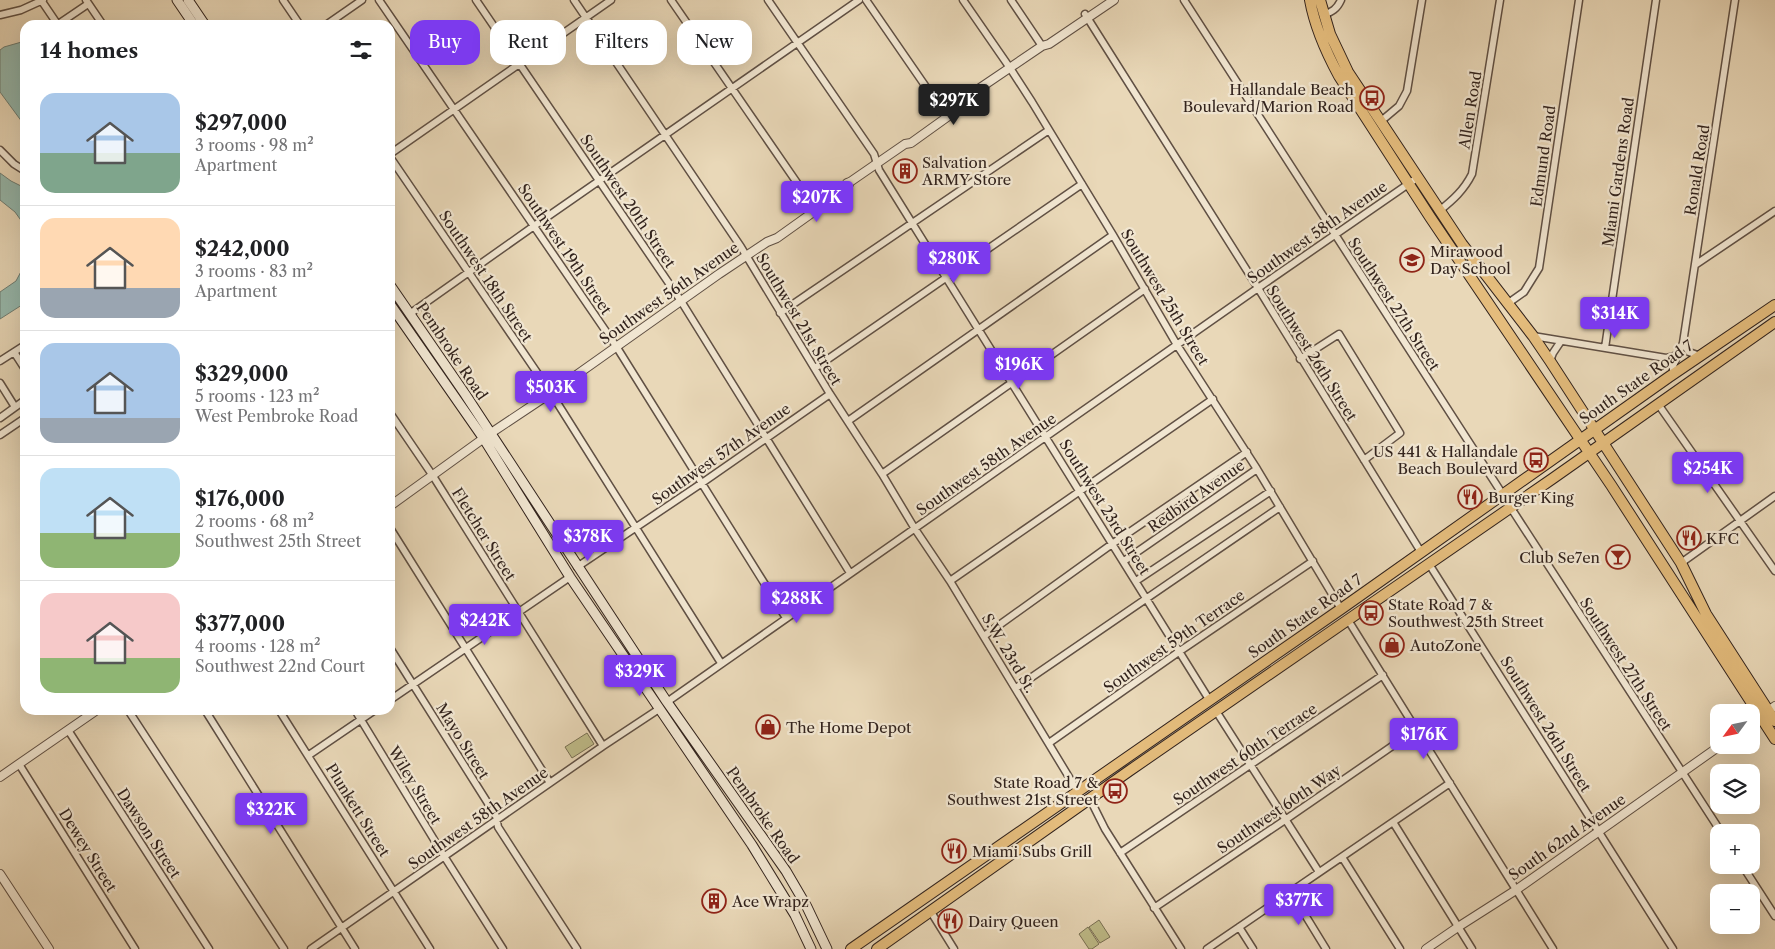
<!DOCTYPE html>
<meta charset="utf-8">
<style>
body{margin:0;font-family:"Libre Caslon Text",serif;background:#f6f6f6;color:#202124;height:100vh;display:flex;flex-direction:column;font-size:19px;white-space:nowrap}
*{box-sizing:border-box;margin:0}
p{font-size:16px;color:#757577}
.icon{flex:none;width:28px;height:28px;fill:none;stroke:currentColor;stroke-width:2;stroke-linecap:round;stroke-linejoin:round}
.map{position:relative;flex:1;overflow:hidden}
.panel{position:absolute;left:20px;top:20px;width:375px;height:695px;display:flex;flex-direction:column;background:#fff;border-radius:15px;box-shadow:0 5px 20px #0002}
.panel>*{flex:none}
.guide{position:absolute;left:410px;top:20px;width:475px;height:45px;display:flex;gap:10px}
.needle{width:32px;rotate:237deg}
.buttons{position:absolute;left:1710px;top:704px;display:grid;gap:10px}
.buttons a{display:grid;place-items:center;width:50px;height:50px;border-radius:10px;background:#fff;box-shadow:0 5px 20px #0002;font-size:25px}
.price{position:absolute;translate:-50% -42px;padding:0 11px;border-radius:5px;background:#7c3aed;color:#fff;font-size:16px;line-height:32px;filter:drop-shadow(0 1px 2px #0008)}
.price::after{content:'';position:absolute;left:50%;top:30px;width:15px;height:11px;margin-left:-8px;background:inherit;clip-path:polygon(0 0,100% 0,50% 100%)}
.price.selected{background:#222;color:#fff}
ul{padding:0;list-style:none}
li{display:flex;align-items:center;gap:15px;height:125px;padding:0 20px}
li+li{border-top:1px solid #e0e0e0}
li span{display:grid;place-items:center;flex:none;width:140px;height:100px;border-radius:15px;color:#555}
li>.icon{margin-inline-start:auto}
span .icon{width:60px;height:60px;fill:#fffc;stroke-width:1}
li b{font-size:21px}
h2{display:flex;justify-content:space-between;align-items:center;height:60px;padding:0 20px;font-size:21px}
.tag{padding:0 18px;border-radius:15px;background:#fff;box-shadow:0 5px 20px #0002;font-size:18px;line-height:45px}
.tag.selected{background:#7c3aed;color:#fff}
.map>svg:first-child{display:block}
.green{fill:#bfbc89;stroke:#787053}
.water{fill:#97baae;stroke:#6f7e74}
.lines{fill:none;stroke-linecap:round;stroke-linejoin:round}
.minor-casing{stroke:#605044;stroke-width:9}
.tertiary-casing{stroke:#605044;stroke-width:10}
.secondary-casing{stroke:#32231d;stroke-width:11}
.primary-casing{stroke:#32231d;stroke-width:12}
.minor{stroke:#f1e6d1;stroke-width:6}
.tertiary{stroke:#f1e6d1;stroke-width:8}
.secondary{stroke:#f1e6d1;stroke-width:9}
.primary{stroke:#e4bc7c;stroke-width:10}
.labels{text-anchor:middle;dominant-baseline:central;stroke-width:4.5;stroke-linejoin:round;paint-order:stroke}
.poi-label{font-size:15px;fill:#32231d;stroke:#f1e6d1;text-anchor:start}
.street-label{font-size:15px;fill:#32231d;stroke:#f1e6d1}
</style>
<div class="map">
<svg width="1775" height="949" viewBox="0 0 1775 949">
<rect width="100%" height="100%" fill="#e9d8b8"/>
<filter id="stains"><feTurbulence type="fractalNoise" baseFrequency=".004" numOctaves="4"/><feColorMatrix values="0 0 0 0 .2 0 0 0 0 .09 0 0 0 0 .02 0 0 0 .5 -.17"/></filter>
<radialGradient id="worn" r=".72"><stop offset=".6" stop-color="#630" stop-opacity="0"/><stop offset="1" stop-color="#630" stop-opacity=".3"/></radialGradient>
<path class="green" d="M587 733 594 744 572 758 565 747Z
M1099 920 1110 937 1100 943 1089 927Z
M1088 927 1099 944 1092 949H1089L1079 934Z"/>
<path class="water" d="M25 41V126L0 92V50L4 47Z
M0 173 11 181 25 188V226L15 212 0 200Z
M25 264V303L0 319V292L16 281Z"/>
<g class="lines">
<g class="minor-casing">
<path id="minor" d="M41 0 58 25
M86 0 103 25
M283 0 300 25
M379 0 616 346 786 618
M476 0 681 301 850 573
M574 0 741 247 830 394 882 474 915 529 950 581 1078 792
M671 0 813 206
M768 0 874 154 879 170 1210 701
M866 0 944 113
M963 0 1010 68 1032 102 1113 235 1177 345 1257 469 1341 609
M1011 0 1042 46
M1184 0 1503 495
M1085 14 1258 288 1421 552
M0 15 21 10 43 0
M1323 15C1332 12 1337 9 1341 0
M57 25 88 4
M326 25 362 0
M1380 122 1399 106 1407 91 1422 0
M0 150 14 164 25 171
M390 154 611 0
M390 157 551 393 721 663
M1439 211C1453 200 1464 190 1472 174L1500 0
M1695 265 1775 211
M1507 304 1524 292 1539 268 1579 0
M411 313 534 226 859 0
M780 313 1049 130
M1533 336 1666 358 1674 356 1679 353
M1683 343 1689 352 1700 356
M1605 348 1656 0
M14 352 25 369
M1300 359 1339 334 1400 433 1364 460
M0 361 25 345
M1550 361 1553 353 1561 341
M815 368 1082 184
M1673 375V366L1683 343 1735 0
M0 383 15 407
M1658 404 1775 571
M390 413 433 476 603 746
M0 418 25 400
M848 421 1113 235
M0 435 25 418
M882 474 1145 289
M1511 508 1721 832
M390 528 550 783
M1124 561 1257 469
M1681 563 1775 496
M1429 564 1673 949
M577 567 702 483 830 394
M950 581 1213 399
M1136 581 1271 491
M1348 620 1553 949
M984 636 1112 544 1247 452
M390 648 496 816 498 827 577 949
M1016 688 1280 507
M390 700 570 577
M667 702 1258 288 1417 178
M128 710 284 949
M205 710 355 949
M279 710 430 949
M355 710 444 856 503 949
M1216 711 1319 872
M68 730 209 949
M1049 743 1180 651 1313 561
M309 755 375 710
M19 764 135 949
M1090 799 1105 829 1181 949
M1393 822 1472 949
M1120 853 1383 675
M1342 857 1400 949
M1742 865 1775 916
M1291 892 1326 949
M1154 908 1285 820 1417 729
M931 912 954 949
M1239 927 1253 949
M311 949 603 746 659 709
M1207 949 1450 783"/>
</g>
<g class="tertiary-casing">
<path id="tertiary" d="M980 88 1042 46 1049 44 1114 0
M847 183 850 182 905 144 911 143 982 92 985 86
M390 506 491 433 551 393 719 274 767 242 777 238 847 188 850 182
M1751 723 1775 706
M0 777 97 710
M0 874 49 949
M1426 949 1458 927 1516 890 1721 745"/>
</g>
<g class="secondary-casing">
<path id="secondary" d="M177 0 194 25
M188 0 205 25
M390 285 465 394 667 702 786 871 807 907 827 949
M390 304 484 439 570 577 752 845 795 915 811 949"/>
</g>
<g class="primary-casing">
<path id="primary" d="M1310 0C1315 28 1326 52 1339 76L1430 217 1611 485 1775 739
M1320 0 1330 34 1348 72 1462 244 1533 336 1550 361 1681 563 1706 614 1775 721
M851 949 1341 609 1669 377 1775 305
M877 949 1129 771 1552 479 1775 322"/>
</g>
<use href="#minor" class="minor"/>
<use href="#tertiary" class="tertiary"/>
<use href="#secondary" class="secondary"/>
<use href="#primary" class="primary"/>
</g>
<defs>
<g id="bus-ring" transform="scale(1.25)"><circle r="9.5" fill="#f1e6d1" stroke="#8f2418" stroke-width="1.5"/><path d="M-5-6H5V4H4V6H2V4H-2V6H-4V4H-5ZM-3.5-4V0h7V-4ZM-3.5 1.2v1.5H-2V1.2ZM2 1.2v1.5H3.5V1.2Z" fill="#8f2418"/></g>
<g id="building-ring" transform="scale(1.25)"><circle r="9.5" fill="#f1e6d1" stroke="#8f2418" stroke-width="1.5"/><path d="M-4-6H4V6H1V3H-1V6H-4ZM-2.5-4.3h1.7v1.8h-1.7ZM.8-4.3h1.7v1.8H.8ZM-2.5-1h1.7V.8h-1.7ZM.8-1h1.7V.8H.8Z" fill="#8f2418"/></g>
<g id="school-ring" transform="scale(1.25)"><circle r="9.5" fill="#f1e6d1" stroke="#8f2418" stroke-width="1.5"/><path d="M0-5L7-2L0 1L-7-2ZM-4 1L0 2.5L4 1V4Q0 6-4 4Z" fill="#8f2418"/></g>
<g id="restaurant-ring" transform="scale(1.25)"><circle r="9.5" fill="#f1e6d1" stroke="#8f2418" stroke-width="1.5"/><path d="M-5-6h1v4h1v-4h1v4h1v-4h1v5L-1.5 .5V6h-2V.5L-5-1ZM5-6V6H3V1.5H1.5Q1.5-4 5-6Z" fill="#8f2418"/></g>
<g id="bar-ring" transform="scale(1.25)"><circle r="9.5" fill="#f1e6d1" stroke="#8f2418" stroke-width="1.5"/><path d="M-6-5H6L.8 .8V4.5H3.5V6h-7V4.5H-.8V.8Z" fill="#8f2418"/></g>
<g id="shop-ring" transform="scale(1.25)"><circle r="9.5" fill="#f1e6d1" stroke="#8f2418" stroke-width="1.5"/><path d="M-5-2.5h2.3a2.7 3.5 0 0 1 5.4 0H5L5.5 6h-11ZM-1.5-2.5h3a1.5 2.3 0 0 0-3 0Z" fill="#8f2418"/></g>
</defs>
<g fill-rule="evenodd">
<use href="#bus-ring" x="1372" y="98"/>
<use href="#building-ring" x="905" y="171"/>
<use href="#school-ring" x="1412" y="260"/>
<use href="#bus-ring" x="1536" y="460"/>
<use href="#restaurant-ring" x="1470" y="497"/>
<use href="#restaurant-ring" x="1689" y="538"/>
<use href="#bar-ring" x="1618" y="557"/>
<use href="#bus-ring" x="1371" y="613"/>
<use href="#shop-ring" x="1392" y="645"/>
<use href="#shop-ring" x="768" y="727"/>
<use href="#bus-ring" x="1115" y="791"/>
<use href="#restaurant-ring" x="954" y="851"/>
<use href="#building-ring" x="714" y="901"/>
<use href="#restaurant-ring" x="950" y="921"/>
</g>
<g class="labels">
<g class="poi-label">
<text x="1354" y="89" text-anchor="end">Hallandale Beach<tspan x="1354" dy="17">Boulevard/Marion Road</tspan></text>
<text x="922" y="162">Salvation<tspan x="922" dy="17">ARMY Store</tspan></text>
<text x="1430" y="251">Mirawood<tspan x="1430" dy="17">Day School</tspan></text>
<text x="1518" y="451" text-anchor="end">US 441 &amp; Hallandale<tspan x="1518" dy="17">Beach Boulevard</tspan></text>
<text x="1488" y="497">Burger King</text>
<text x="1706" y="538">KFC</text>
<text x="1600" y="557" text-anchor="end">Club Se7en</text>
<text x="1388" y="604">State Road 7 &amp;<tspan x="1388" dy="17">Southwest 25th Street</tspan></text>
<text x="1410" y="645">AutoZone</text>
<text x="786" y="727">The Home Depot</text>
<text x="1098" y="782" text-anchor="end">State Road 7 &amp;<tspan x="1098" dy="17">Southwest 21st Street</tspan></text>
<text x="972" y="851">Miami Subs Grill</text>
<text x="732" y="901">Ace Wrapz</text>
<text x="968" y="921">Dairy Queen</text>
</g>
<g class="street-label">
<text transform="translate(1470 110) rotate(-81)">Allen Road</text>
<text transform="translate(1543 156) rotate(-82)">Edmund Road</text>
<text transform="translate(1697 170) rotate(-81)">Ronald Road</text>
<text transform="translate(1618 172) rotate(-82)">Miami Gardens Road</text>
<text transform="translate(628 201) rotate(56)">Southwest 20th Street</text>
<text transform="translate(1317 232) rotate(-35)">Southwest 58th Avenue</text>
<text transform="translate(565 249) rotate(56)">Southwest 19th Street</text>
<text transform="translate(486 276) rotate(56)">Southwest 18th Street</text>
<text transform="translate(669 293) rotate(-35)">Southwest 56th Avenue</text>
<text transform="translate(1165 297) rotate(59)">Southwest 25th Street</text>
<text transform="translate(1394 304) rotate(57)">Southwest 27th Street</text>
<text transform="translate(799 319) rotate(59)">Southwest 21st Street</text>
<text transform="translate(452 351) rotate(56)">Pembroke Road</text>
<text transform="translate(1312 353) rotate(58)">Southwest 26th Street</text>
<text transform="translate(1636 382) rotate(-35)">South State Road 7</text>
<text transform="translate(721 454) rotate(-35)">Southwest 57th Avenue</text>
<text transform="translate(986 464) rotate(-35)">Southwest 58th Avenue</text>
<text transform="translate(1196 496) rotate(-35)">Redbird Avenue</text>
<text transform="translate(1105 507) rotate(58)">Southwest 23rd Street</text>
<text transform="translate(484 534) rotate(58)">Fletcher Street</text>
<text transform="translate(1305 616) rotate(-35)">South State Road 7</text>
<text transform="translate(1174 641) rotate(-35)">Southwest 59th Terrace</text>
<text transform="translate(1009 653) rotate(59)">S.W. 23rd St.</text>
<text transform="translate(1626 664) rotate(57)">Southwest 27th Street</text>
<text transform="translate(1546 724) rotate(58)">Southwest 26th Street</text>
<text transform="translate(463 741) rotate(58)">Mayo Street</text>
<text transform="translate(1245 754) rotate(-34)">Southwest 60th Terrace</text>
<text transform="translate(415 785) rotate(59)">Wiley Street</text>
<text transform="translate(1279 809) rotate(-34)">Southwest 60th Way</text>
<text transform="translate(358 810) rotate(58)">Plunkett Street</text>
<text transform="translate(763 815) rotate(55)">Pembroke Road</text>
<text transform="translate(478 818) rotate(-35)">Southwest 58th Avenue</text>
<text transform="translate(149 833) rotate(57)">Dawson Street</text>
<text transform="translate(1567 837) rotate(-35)">South 62nd Avenue</text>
<text transform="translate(88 850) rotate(58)">Dewey Street</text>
</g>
</g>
<rect width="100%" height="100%" filter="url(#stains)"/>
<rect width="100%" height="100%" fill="url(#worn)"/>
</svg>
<div class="buttons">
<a><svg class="needle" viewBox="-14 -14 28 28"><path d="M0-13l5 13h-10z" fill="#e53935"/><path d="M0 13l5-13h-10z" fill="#757577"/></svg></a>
<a><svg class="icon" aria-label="layers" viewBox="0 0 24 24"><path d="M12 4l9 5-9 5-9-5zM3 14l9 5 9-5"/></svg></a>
<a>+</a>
<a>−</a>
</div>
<b class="price selected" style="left:954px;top:126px">$297K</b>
<b class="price" style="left:817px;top:223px">$207K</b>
<b class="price" style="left:954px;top:284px">$280K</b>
<b class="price" style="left:1615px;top:339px">$314K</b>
<b class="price" style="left:1019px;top:390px">$196K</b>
<b class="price" style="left:551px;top:413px">$503K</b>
<b class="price" style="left:1708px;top:494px">$254K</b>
<b class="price" style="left:588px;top:562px">$378K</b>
<b class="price" style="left:797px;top:624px">$288K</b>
<b class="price" style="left:485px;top:646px">$242K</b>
<b class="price" style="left:640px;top:697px">$329K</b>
<b class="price" style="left:1424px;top:760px">$176K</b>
<b class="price" style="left:271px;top:835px">$322K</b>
<b class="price" style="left:1299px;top:926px">$377K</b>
<div class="guide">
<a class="tag selected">Buy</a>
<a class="tag">Rent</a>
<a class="tag">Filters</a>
<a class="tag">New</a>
</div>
<section class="panel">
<h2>14 homes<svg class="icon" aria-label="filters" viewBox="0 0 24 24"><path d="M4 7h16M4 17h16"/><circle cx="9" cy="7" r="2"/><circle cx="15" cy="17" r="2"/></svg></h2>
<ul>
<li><span style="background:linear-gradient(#a9c7e8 60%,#7fa58c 0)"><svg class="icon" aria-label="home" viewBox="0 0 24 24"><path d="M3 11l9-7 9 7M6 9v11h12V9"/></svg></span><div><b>$297,000</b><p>3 rooms · 98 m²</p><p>Apartment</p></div></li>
<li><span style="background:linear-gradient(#ffd9b3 70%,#9aa5b1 0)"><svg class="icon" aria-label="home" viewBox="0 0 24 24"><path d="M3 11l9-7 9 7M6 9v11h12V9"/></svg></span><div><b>$242,000</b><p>3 rooms · 83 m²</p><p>Apartment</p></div></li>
<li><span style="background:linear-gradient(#a9c7e8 75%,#9aa5b1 0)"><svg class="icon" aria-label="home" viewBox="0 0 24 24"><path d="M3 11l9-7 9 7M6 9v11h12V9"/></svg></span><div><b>$329,000</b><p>5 rooms · 123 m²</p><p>West Pembroke Road</p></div></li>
<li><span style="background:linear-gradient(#bfe0f5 65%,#8fb573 0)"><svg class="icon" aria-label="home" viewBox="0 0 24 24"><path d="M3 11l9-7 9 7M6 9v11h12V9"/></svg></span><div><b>$176,000</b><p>2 rooms · 68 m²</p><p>Southwest 25th Street</p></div></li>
<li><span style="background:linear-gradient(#f6c9c9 65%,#8fb573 0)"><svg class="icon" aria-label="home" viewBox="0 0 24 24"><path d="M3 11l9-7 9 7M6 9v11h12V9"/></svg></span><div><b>$377,000</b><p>4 rooms · 128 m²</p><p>Southwest 22nd Court</p></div></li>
</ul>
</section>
</div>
